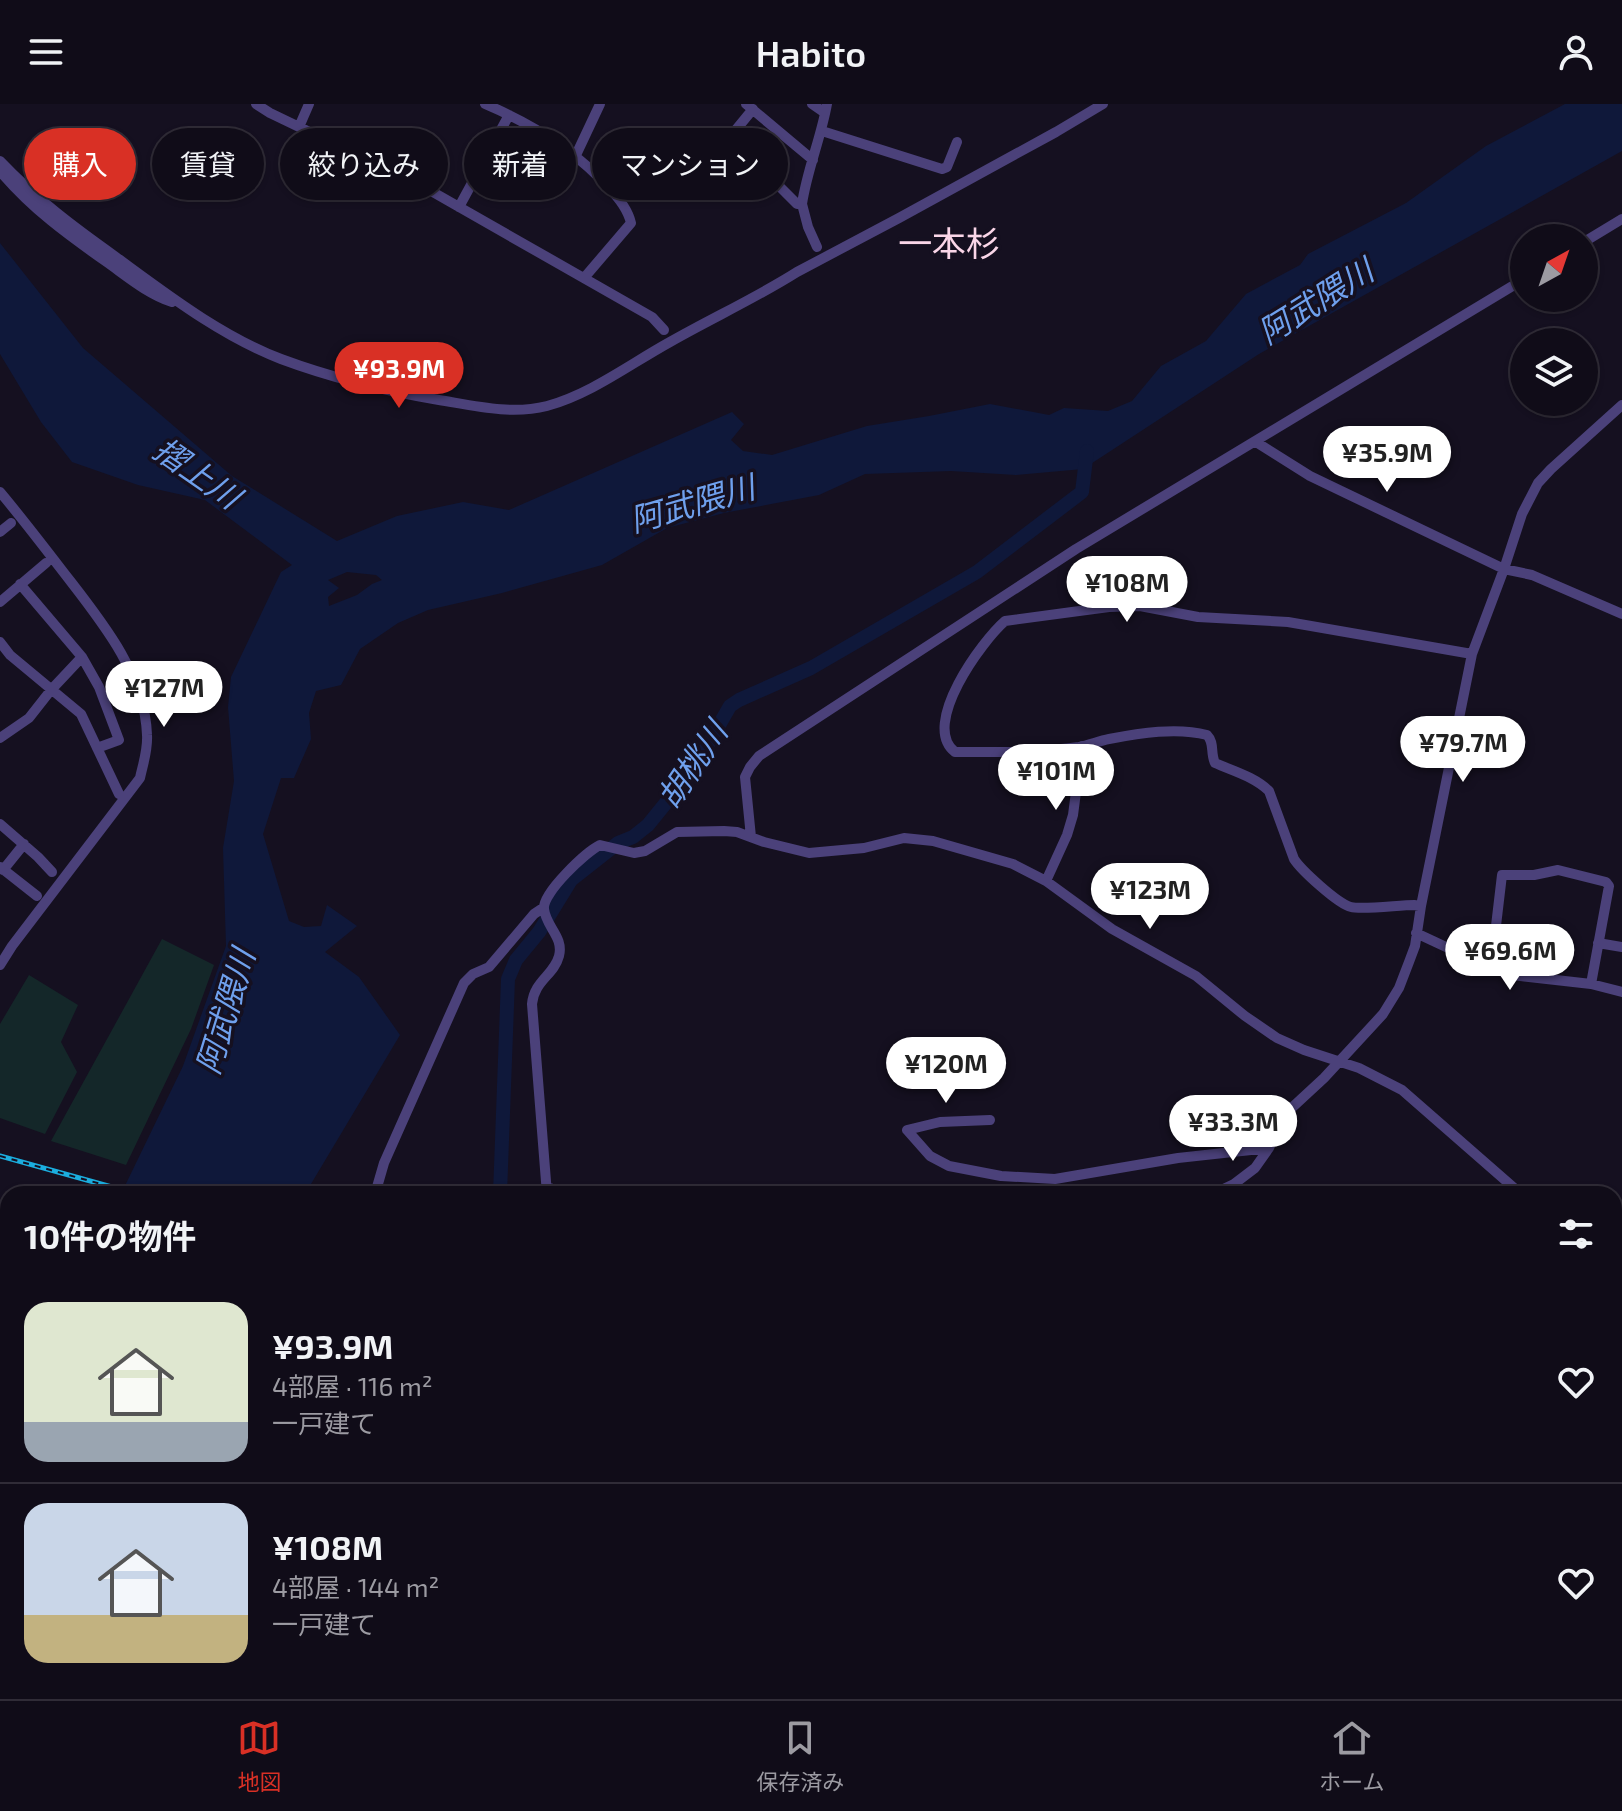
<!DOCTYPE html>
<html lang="ja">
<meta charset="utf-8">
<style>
body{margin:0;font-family:"Exo 2","Noto Sans JP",sans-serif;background:#191521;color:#f1f3f6;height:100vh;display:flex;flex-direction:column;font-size:30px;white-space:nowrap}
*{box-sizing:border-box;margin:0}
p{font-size:26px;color:#9c9ba2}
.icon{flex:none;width:44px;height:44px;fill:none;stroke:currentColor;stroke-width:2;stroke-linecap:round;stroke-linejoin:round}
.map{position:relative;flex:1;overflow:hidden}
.panel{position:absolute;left:0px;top:1082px;width:1622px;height:514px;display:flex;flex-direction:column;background:#100c18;border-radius:24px 24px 0 0;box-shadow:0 2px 6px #0004,0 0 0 2px #302c37}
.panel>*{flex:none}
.top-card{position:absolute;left:24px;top:24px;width:800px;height:72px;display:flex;gap:16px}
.needle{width:52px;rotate:40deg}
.controls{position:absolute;left:1510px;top:120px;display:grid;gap:16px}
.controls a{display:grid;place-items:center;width:88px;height:88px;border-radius:50%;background:#100c18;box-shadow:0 2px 6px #0004,0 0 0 2px #302c37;font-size:40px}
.price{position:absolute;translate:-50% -68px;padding:0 18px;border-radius:28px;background:#fff;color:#222;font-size:26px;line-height:52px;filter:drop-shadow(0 2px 4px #0008)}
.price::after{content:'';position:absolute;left:50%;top:48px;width:24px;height:18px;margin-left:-12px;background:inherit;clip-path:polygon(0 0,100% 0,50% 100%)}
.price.current{background:#d93025;color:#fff}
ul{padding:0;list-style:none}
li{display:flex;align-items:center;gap:24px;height:200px;padding:0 24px}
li+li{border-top:2px solid #302c37}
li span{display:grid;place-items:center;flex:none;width:224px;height:160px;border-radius:24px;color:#555}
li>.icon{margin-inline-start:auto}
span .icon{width:96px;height:96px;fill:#fffc;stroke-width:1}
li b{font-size:34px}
h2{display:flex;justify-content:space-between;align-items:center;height:96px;padding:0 24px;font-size:34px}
.chip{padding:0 28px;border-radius:36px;background:#100c18;box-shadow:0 2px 6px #0004,0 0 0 2px #302c37;font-size:28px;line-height:72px}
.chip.current{background:#d93025;color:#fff}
header{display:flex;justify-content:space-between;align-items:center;height:104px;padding:0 24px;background:#100c18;font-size:36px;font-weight:600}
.dock{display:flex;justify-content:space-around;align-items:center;height:112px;border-top:2px solid #302c37;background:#100c18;font-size:22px;color:#9c9ba2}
.dock a{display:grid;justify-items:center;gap:4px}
.dock .current{color:#d93025}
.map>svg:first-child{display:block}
.green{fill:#142729}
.water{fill:#0f183a;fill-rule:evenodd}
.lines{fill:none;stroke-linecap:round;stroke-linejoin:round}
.river{stroke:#0f183a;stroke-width:14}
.minor{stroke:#4b417a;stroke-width:10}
.rail-casing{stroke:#1baedf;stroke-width:5}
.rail{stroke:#151020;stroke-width:2;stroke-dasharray:6;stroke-linecap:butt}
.labels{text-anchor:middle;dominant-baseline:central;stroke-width:7;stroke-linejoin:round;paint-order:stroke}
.water-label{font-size:32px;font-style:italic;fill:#6fa0ed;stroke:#151020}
.quarter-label{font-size:34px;fill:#fad6e8;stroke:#151020}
</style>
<header><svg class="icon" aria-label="menu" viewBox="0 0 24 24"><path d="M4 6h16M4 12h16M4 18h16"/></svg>Habito<svg class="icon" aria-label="person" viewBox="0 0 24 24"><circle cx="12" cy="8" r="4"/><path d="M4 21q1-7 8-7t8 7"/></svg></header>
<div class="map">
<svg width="1622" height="1595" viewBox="0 0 1622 1595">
<rect width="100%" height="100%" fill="#151020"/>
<path class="green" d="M162 835 214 861 191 925 126 1061 51 1037Z
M29 871 78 901 61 938 77 968 45 1030 0 1014V920Z
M1614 1431 1622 1434V1595H1583L1588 1588H1614Z
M889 1588H1174L1176 1595H886Z"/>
<path class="water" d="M1565 0H1622V47L1259 250 1083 365 1016 371 951 367 865 370 819 391 724 409 667 424 602 461 502 489 428 506 398 519 360 545 341 581 316 587 309 609 311 635 294 674H281L263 730 289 817 304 823 321 822 327 801 357 822 325 848 359 873 400 931 305 1090H121L183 962 226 842 223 744 234 677 228 603 231 573 281 468 292 461 205 396 138 381 72 358 41 318 0 250V139L83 244 232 372 337 437 397 412 463 398 509 406 732 308 744 320 731 336 743 347 772 351 867 322 929 312 990 300 1049 311 1064 304 1108 307 1132 297 1161 262 1206 237 1246 190 1300 161 1308 150 1406 99 1486 42ZM347 468 376 471 382 476 372 480 357 491 329 502 328 493 339 484 328 476Z
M8 1294V1546L0 1555V1307Z"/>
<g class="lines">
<path class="river" d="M500 1090 508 875 516 856 539 828 571 776 618 739 633 733 648 721 695 663 730 602 739 596 811 564 977 468 1082 388 1087 347
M82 1595 87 1588"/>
<path class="minor" d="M256 0 270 9 424 83 652 213 664 226
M485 0C532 20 574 45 608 83 618 93 628 106 631 119L584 174
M746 0 813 56
M812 0 825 9
M753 5 730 33 797 100H802C807 66 821 34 827 0
M299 23 309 0
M822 27 942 65 947 63 957 38
M576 51 600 0
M0 57C35 94 75 124 116 153 168 191 221 232 281 255 332 274 386 287 439 296 475 302 511 311 547 302 591 290 630 260 670 238 712 214 756 194 797 168L899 114 1056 28 1103 0
M0 67C32 105 68 131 108 159 129 174 148 190 172 198
M802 100 808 123 817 143
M459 103 509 11
M1584 138 1622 115
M1256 338 1310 372 1504 465 1532 471 1622 510
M0 388C21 413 41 439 61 465 98 513 145 568 147 631 148 646 143 660 140 674L12 842 0 861
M0 428 11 419
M20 480 82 553 99 583 119 636 97 644
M0 498 46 459
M0 538 10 551 81 610 119 690
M0 634 29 614 51 586 82 553
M0 720 38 753 52 768
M751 733 745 673 750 663 759 652 1076 445 1524 175
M0 763 37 792
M3 766 24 740
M1046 777 1067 731 1073 711 1082 642
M1421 802 1414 801C1400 801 1362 806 1351 803 1338 800 1301 766 1294 755L1269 687C1255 673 1233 667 1215 659 1210 649 1215 639 1207 631 1177 623 1140 629 1109 635 1099 637 1089 641 1079 643 1038 649 996 648 955 648 920 621 982 537 1005 517L1109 503 1140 502 1198 513 1288 518 1472 550
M1416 829 1491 864 1512 871 1591 880 1622 888
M1598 839 1622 843
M1491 864 1502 771H1534L1558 766 1606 778 1609 782 1591 880
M990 1016 940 1018 907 1026 930 1052 949 1062 1001 1072 1055 1075 1178 1054 1269 1044
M547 1083 565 1090
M375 1090 384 1059 464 879 473 870 489 863 534 810 543 804
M547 1090 532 900C534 877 554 871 559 852 564 833 546 823 544 805 542 789 586 748 600 741L634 749 645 747 677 728 724 727 737 728 764 738 809 749 864 744 904 734 933 737 1013 760 1046 777 1112 825 1196 872 1245 912 1277 934 1304 946 1359 964 1402 986 1521 1090
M1213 1090 1234 1080 1255 1064 1269 1044 1284 1011 1324 974 1383 910 1399 884 1409 858 1415 842 1421 802 1472 550 1504 465 1522 410 1538 379 1551 365 1622 301
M1614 1152 1622 1156
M1614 1231 1622 1222
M357 1588 359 1595
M645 1588 647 1595
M1160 1588 1165 1595
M1347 1588 1354 1595
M4 1595 10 1588
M144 1595 153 1588"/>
<g class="rail-casing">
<path id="rail" d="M0 1052 137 1090
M1271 1594 1273 1595"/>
</g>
<use href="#rail" class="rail"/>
</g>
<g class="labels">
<g class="water-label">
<text transform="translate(1315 196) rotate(-32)">阿武隈川</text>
<text transform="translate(198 368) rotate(35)">摺上川</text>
<text transform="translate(692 398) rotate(-16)">阿武隈川</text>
<text transform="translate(691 660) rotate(-56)">胡桃川</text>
<text transform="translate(224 907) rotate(-73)">阿武隈川</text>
</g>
<g class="quarter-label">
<text x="949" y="138">一本杉</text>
</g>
</g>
</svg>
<div class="controls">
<a><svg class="needle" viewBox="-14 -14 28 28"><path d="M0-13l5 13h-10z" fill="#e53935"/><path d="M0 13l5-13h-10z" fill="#9c9ba2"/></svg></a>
<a><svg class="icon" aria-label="layers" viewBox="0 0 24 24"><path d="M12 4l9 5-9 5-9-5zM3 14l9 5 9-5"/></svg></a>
</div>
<b class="price current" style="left:399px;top:306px">¥93.9M</b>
<b class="price" style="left:1387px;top:390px">¥35.9M</b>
<b class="price" style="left:1127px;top:520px">¥108M</b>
<b class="price" style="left:164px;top:625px">¥127M</b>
<b class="price" style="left:1463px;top:680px">¥79.7M</b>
<b class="price" style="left:1056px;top:708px">¥101M</b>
<b class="price" style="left:1150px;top:827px">¥123M</b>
<b class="price" style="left:1510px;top:888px">¥69.6M</b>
<b class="price" style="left:946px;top:1001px">¥120M</b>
<b class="price" style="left:1233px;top:1059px">¥33.3M</b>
<div class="top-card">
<a class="chip current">購入</a>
<a class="chip">賃貸</a>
<a class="chip">絞り込み</a>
<a class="chip">新着</a>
<a class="chip">マンション</a>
</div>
<section class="panel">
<h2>10件の物件<svg class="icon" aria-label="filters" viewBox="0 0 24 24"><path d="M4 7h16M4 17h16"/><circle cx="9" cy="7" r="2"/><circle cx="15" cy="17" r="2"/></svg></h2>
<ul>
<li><span style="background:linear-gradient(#dfe7d0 75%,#9aa5b1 0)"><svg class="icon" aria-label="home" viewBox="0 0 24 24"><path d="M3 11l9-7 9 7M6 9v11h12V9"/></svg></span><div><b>¥93.9M</b><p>4部屋 · 116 m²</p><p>一戸建て</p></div><svg class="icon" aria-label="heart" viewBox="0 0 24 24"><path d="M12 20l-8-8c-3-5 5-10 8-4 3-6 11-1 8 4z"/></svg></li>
<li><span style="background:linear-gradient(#c9d6e8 70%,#c2b280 0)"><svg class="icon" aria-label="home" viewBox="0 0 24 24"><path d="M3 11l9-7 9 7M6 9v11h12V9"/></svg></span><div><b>¥108M</b><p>4部屋 · 144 m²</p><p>一戸建て</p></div><svg class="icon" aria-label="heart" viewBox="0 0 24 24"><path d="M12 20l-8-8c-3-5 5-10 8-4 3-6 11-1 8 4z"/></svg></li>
</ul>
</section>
</div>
<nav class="dock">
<a class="current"><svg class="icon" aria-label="map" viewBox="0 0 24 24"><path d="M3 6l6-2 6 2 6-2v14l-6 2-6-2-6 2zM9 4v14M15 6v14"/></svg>地図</a>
<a><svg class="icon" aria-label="saved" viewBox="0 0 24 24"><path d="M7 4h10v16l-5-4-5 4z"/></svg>保存済み</a>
<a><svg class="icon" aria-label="home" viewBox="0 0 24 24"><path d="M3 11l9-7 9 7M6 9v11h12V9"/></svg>ホーム</a>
</nav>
